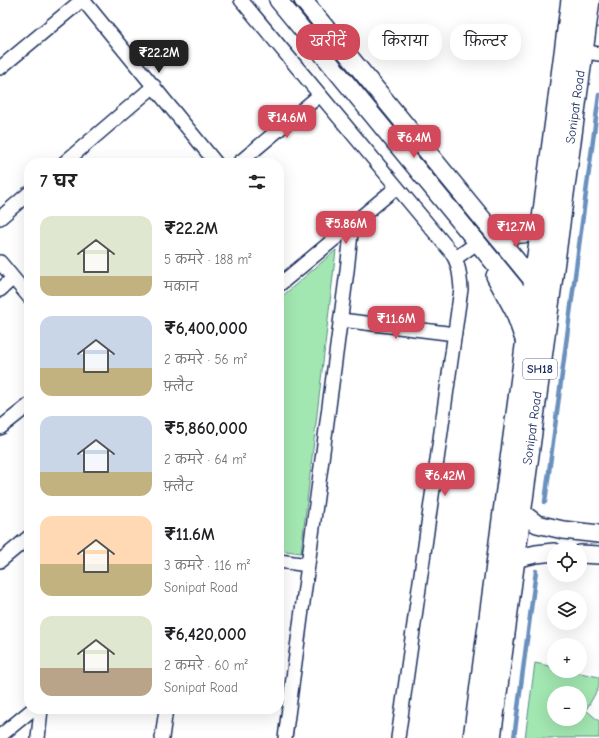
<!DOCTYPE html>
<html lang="hi">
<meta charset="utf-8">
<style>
body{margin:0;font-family:"Comic Neue","Playpen Sans Deva",sans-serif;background:#f6f6f6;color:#202124;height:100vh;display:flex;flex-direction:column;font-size:15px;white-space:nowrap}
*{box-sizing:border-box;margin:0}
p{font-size:13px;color:#757577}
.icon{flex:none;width:22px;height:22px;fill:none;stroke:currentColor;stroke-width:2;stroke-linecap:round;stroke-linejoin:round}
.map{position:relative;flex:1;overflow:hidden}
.panel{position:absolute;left:24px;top:158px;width:260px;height:556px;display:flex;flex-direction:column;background:#fff;border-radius:16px;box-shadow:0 4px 16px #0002}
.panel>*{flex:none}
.guide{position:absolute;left:296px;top:24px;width:243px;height:36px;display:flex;gap:8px}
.tools{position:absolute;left:547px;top:542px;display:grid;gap:8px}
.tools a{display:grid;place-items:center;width:40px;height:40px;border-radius:50%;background:#fff;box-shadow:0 4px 16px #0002;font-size:20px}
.price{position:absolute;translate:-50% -34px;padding:0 9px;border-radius:8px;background:#d1495b;color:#fff;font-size:13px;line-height:26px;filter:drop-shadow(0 1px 2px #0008)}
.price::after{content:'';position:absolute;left:50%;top:24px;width:12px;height:9px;margin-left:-6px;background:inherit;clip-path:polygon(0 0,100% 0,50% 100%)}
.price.on{background:#222;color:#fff}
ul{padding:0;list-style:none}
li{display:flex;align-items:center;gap:12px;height:100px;padding:0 16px}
li span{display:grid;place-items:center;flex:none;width:112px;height:80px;border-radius:12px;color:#555}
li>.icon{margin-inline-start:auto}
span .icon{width:48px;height:48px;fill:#fffc;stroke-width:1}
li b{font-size:17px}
h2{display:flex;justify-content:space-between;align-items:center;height:48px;padding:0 16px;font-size:17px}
.pill{padding:0 14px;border-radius:16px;background:#fff;box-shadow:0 4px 16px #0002;font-size:14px;line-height:36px}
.pill.on{background:#d1495b;color:#fff}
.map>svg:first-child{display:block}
.green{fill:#a2e6b1;stroke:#5e8a88;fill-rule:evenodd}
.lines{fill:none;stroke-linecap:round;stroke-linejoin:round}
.stream{stroke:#6b90bd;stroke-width:4.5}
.minor-casing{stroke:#1b2f5e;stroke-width:16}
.tertiary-casing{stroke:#1b2f5e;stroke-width:20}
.primary-casing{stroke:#1b2f5e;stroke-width:24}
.minor{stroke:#fff;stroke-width:13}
.tertiary{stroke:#fff;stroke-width:17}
.primary{stroke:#fff;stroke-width:21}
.labels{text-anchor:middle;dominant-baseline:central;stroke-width:4;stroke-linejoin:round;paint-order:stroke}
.shield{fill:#fff;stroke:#5f6d8e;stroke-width:1}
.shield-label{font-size:12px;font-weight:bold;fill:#1b2f5e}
.street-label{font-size:13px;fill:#1b2f5e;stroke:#fff}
</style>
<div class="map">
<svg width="599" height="738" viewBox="0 0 599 738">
<rect width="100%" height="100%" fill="#fff"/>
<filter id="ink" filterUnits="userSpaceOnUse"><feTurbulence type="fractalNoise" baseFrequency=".025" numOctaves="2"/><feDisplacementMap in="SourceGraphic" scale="8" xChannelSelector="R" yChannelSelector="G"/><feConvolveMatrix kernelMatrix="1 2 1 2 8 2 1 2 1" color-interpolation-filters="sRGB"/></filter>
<g filter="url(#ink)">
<path class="green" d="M336 250 301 553 279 550V299Z
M535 663 554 667V671H571L599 677V687L586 710 599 721V738H525ZM554 693H580V719H554Z"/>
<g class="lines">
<path class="stream" d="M545 502 599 95
M514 738 536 571"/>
<g class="minor-casing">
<path id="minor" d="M83 0 216 163
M241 0 451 252C459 263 460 276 461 289L398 738
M575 50 599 54
M0 68 82 0
M64 163 154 86
M239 163 320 95
M0 218 29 193
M456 258 478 242
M0 262 29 297
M279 285 397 187
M0 290 13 278
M341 320 455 334
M0 428 29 405
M0 561 29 537
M279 561 308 565
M0 736 33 709
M38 738 41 709
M162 738 166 709
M285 738 347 271 352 224"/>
</g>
<g class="tertiary-casing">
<path id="tertiary" d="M278 0 537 315
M303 0 540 289
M489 227C509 235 521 238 542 228
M495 276 514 311 526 345
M521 512 537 524 563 530 599 534
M580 554 599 555
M514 559 536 554 554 552"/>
</g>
<g class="primary-casing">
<path id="primary" d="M474 738 572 0
M490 738 589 0"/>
</g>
<use href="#minor" class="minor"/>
<use href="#tertiary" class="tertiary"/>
<use href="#primary" class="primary"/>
</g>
</g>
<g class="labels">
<rect class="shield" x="523" y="359" width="34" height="20" rx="3"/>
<g class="shield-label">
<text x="540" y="369">SH18</text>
</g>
<g class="street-label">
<text transform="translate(575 107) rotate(-82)">Sonipat Road</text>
<text transform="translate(532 428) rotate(-82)">Sonipat Road</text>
</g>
</g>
</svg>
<div class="tools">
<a><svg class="icon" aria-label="locate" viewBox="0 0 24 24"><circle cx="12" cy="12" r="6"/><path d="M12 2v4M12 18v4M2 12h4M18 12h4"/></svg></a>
<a><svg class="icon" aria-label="layers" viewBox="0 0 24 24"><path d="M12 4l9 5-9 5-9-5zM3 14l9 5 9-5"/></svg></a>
<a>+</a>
<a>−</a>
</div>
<b class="price on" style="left:159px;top:74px">₹22.2M</b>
<b class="price" style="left:287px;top:139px">₹14.6M</b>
<b class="price" style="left:414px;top:159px">₹6.4M</b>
<b class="price" style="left:346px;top:245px">₹5.86M</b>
<b class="price" style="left:516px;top:248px">₹12.7M</b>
<b class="price" style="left:396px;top:340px">₹11.6M</b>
<b class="price" style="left:445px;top:497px">₹6.42M</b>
<div class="guide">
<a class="pill on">खरीदें</a>
<a class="pill">किराया</a>
<a class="pill">फ़िल्टर</a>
</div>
<section class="panel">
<h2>7 घर<svg class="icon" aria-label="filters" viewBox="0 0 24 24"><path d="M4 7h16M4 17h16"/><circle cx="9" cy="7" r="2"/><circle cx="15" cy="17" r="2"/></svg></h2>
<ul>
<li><span style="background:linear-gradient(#dfe7d0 75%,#c2b280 0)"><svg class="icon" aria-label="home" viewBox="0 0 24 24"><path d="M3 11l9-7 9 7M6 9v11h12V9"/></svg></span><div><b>₹22.2M</b><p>5 कमरे · 188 m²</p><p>मकान</p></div></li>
<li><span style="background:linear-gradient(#c9d6e8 65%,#c2b280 0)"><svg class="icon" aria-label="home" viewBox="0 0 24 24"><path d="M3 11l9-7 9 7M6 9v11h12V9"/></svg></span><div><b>₹6,400,000</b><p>2 कमरे · 56 m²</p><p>फ़्लैट</p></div></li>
<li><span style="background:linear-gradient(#c9d6e8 70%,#c2b280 0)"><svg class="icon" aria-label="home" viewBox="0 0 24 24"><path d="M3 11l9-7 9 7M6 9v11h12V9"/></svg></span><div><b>₹5,860,000</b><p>2 कमरे · 64 m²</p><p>फ़्लैट</p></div></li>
<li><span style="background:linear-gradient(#ffd9b3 60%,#c2b280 0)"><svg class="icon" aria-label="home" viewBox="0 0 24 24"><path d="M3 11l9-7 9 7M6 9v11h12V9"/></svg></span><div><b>₹11.6M</b><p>3 कमरे · 116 m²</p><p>Sonipat Road</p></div></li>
<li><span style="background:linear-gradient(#dfe7d0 65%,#b9a48a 0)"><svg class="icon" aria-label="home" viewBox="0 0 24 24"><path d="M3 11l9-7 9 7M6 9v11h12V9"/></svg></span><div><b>₹6,420,000</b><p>2 कमरे · 60 m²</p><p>Sonipat Road</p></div></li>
</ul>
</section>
</div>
